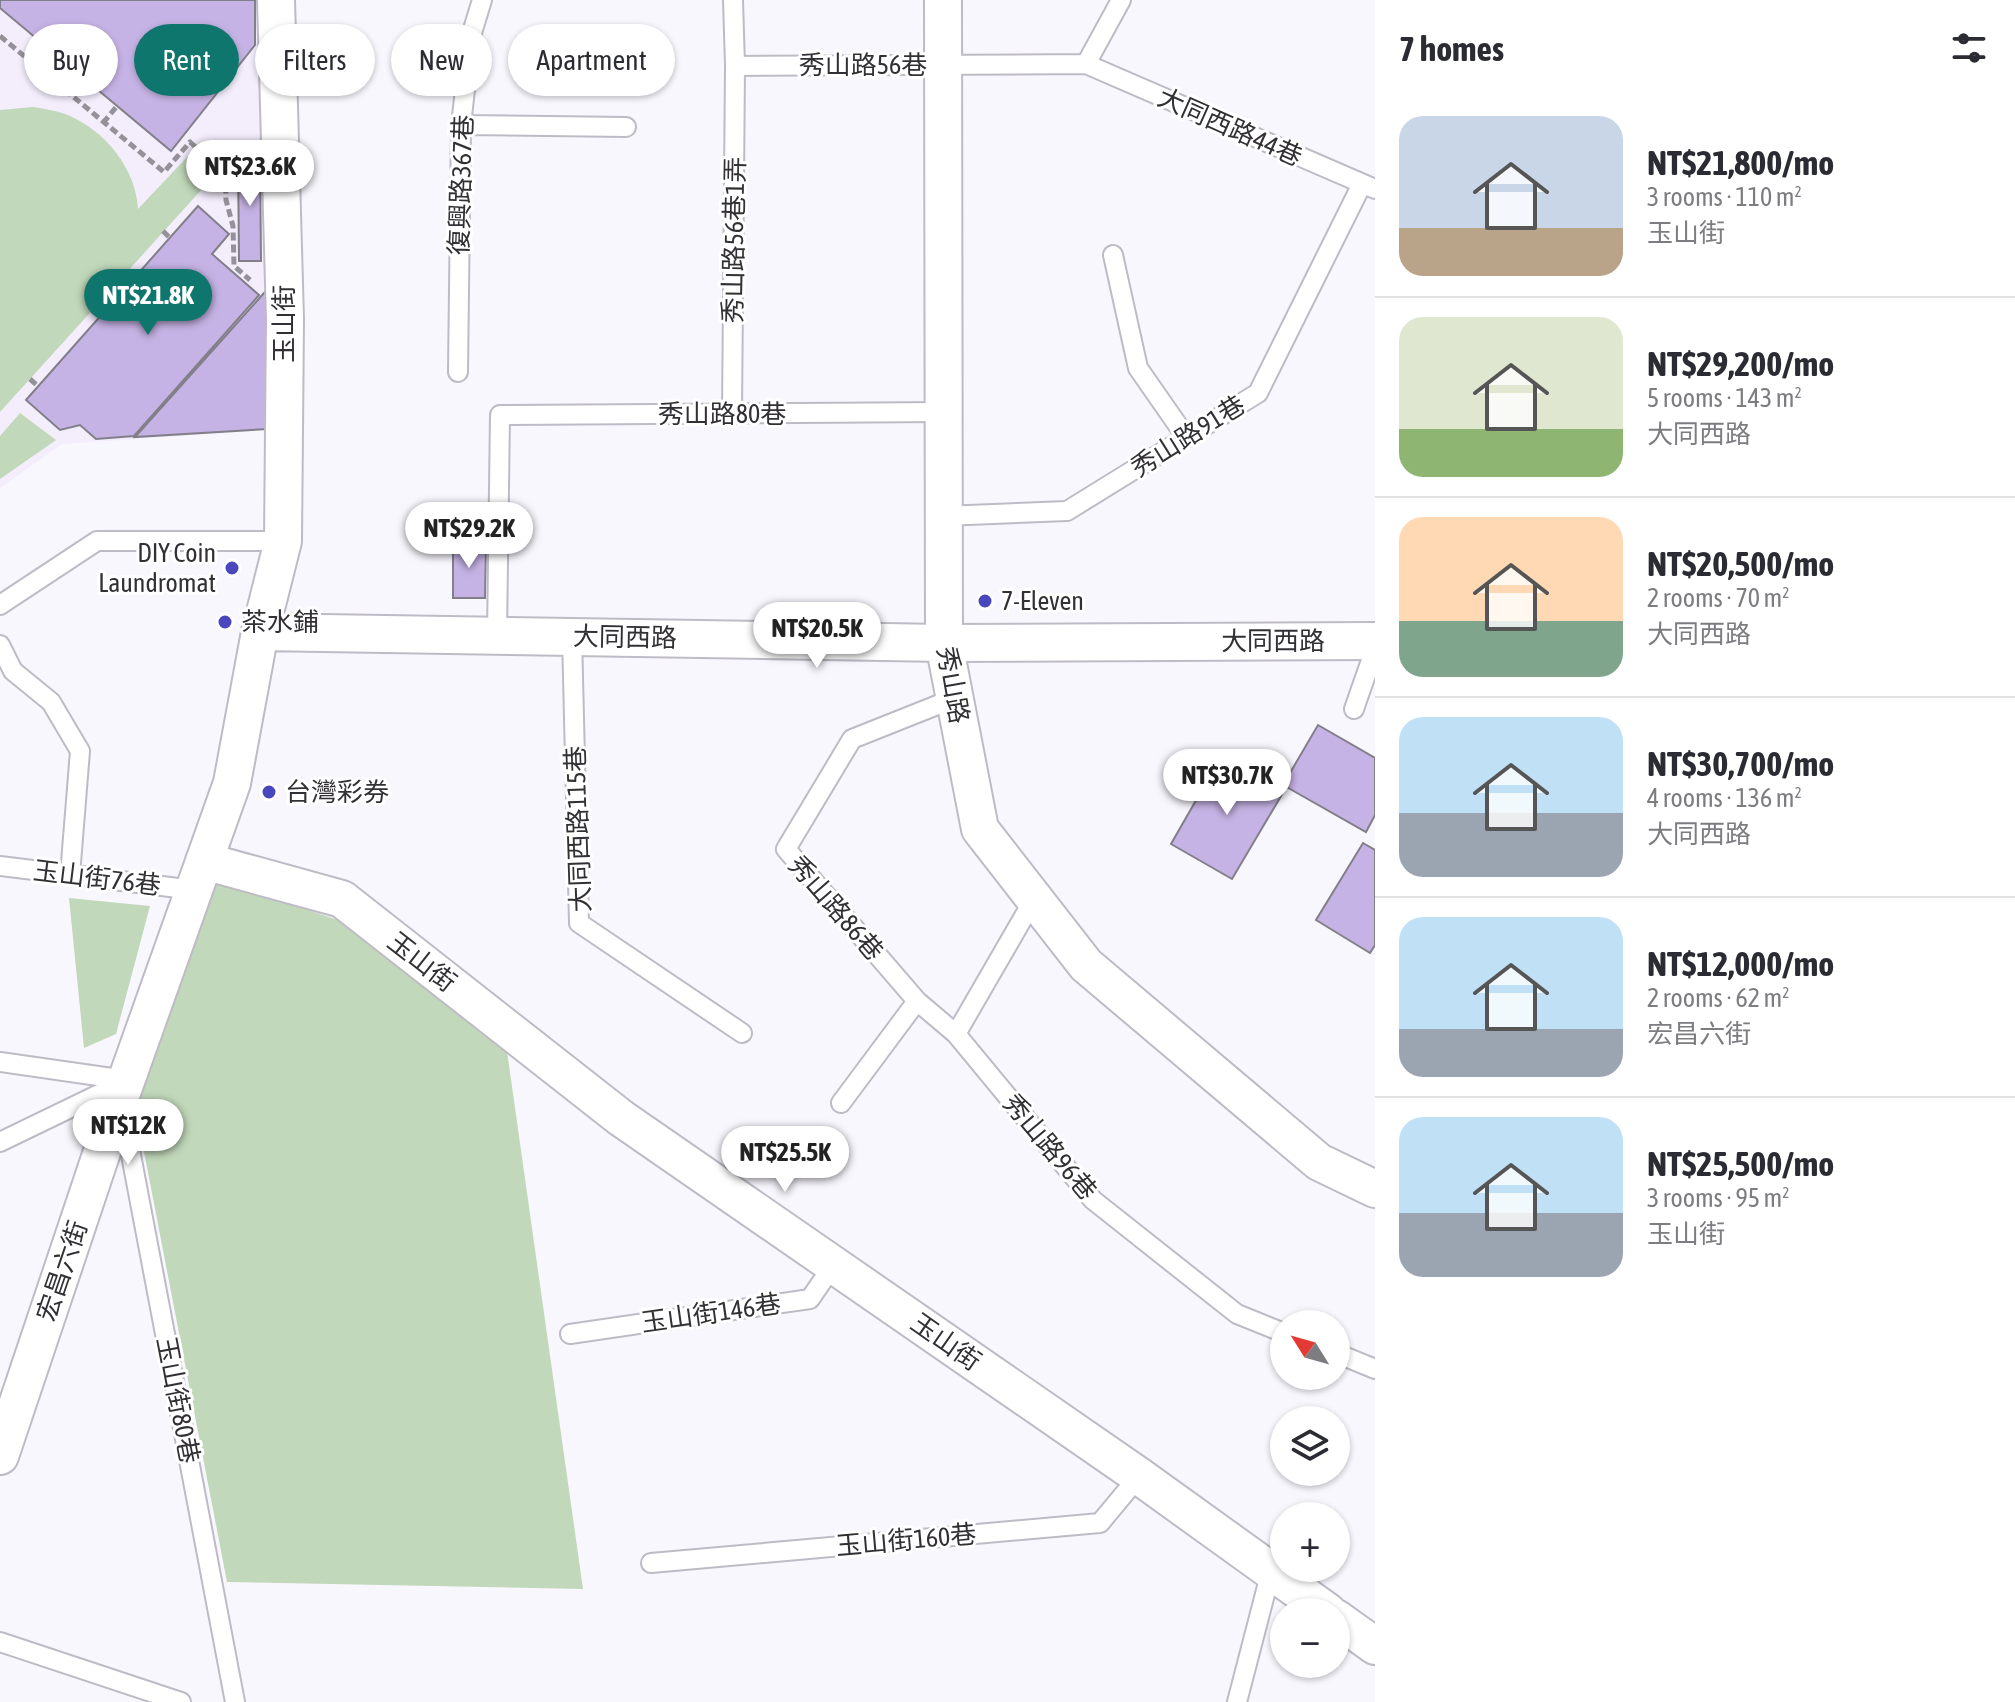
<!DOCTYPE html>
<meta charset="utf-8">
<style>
body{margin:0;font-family:"Asap Condensed","Noto Sans TC",sans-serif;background:#f7f7f7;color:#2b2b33;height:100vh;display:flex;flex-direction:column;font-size:30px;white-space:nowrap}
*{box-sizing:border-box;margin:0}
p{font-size:26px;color:#7c7c81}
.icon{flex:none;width:44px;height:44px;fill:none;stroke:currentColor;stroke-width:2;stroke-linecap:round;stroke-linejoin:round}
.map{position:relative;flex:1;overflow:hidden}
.drawer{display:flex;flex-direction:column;background:#fff;width:640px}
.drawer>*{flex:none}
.hud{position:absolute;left:24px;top:24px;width:760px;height:72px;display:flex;gap:16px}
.needle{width:52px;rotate:307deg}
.buttons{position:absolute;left:1270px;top:1310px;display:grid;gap:16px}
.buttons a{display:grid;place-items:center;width:80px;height:80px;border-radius:50%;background:#fff;box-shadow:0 2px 6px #0004;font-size:40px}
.price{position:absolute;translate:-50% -68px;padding:0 18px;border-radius:28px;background:#fff;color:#222;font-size:26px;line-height:52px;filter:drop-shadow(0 2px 4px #0008)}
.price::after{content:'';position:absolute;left:50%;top:48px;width:24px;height:18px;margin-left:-12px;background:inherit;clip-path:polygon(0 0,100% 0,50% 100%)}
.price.active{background:#0f766e;color:#fff}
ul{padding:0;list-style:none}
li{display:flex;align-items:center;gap:24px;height:200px;padding:0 24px}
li+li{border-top:2px solid #e1e1e2}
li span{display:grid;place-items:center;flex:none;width:224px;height:160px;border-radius:24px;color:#555}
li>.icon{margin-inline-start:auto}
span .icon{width:96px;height:96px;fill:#fffc;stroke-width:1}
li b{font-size:34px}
h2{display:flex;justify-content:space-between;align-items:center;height:96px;padding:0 24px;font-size:34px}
.pill{padding:0 28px;border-radius:36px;background:#fff;box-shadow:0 2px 6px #0004;font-size:28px;line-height:72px}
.pill.active{background:#0f766e;color:#fff}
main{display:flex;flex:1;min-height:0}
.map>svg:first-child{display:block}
.built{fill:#f3edfc}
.green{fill:#c1d8ba}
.building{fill:#c6b3e5;stroke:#827f89;stroke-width:2}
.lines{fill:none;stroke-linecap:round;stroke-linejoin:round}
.lane-casing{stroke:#bfbbc6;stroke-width:22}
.street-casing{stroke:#bfbbc6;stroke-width:40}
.path{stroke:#949298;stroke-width:5;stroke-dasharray:8 4;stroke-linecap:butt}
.lane{stroke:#fff;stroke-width:18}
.street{stroke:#fff;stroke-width:36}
.poi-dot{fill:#4847bd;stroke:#fff;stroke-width:3}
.labels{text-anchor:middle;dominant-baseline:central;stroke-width:6;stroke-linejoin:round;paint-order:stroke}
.street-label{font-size:26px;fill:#323034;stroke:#fff}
.poi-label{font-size:26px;fill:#323034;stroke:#fff;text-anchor:start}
</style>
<main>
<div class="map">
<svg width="1375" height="1702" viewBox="0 0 1375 1702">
<rect width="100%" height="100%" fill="#f9f7fe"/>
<path class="built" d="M0 0H265L269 430 62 444 0 488Z"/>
<path class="green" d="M33 107C45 109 59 111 70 116 106 132 136 169 138 209L188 156 213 177 0 412V110Z
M20 413 56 440 0 479V436Z
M217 880 344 922 506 1044 583 1589 227 1582 135 1105Z
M69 898 150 906 116 1034 84 1048Z"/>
<path class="building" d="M0 0H255V45L171 151 0 8Z
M238 156H260L261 261H239Z
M198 206 229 234 212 254 259 295 134 436 96 439 80 425 60 430 26 400Z
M267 289 268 429 135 437 264 293Z
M486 542 485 598H453V543Z
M1318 725 1375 758V815L1366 832 1283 785Z
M1222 755 1284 791 1232 879 1171 844Z
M1363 843 1375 850V945L1370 953 1316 920Z"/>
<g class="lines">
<g class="lane-casing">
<path id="lane" d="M1086 64 1375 189
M735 66 1086 64 1121 0
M461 125 626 127
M1113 255 1138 368 1186 437
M458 372 461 125 471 36 482 0
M732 414 735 66 733 0
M943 516 1067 511 1258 393 1362 184
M0 605 97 541H283
M497 635 500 415 943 412
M572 636 579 923 742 1033
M0 645 13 671 51 702 80 751 70 875
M955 698 852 739 786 849 917 1001 956 1034
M1354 709 1375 649
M0 866 194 890
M1034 899 956 1034 1093 1200 1237 1314 1284 1333
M0 1062 126 1080
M841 1103 917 1001
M123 1113 235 1702
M0 1142 124 1082
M570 1334 810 1299 834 1264
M1336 1353 1375 1369
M651 1563 1100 1523 1139 1476
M0 1642 181 1702
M1237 1702 1271 1571"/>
</g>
<g class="street-casing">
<path id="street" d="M943 0 944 643 980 829 1086 965 1319 1162 1375 1189
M260 632 944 643 1375 641
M204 861 342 899 621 1118 1139 1476 1328 1612
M0 1456 120 1098 232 783 260 632 283 541 285 319 276 0
M1336 1618 1375 1646"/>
</g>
<path class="path" d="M0 36 164 172 190 142 225 173 226 200 233 226 234 266 250 280
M103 123 117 106
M163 231 170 238
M30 379 38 386"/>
<use href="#lane" class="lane"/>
<use href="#street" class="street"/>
</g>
<g class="poi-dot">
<circle cx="232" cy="568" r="8"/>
<circle cx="985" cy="601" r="8"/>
<circle cx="225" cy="622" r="8"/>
<circle cx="269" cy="792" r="8"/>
</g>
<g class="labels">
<g class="street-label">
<text x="863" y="65">秀山路56巷</text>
<text transform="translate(1230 127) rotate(24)">大同西路44巷</text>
<text transform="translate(461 185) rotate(-88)">復興路367巷</text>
<text transform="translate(734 240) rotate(-89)">秀山路56巷1弄</text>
<text transform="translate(284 324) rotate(-90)">玉山街</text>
<text x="722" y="414">秀山路80巷</text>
<text transform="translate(1188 436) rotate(-32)">秀山路91巷</text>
<text transform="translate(625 637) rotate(1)">大同西路</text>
<text x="1273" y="641">大同西路</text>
<text transform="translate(953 685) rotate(80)">秀山路</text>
<text transform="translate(578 829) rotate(-92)">大同西路115巷</text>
<text transform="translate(97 878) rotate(7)">玉山街76巷</text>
<text transform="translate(836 908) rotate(49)">秀山路86巷</text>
<text transform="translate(422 962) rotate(38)">玉山街</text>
<text transform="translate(1050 1147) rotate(50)">秀山路96巷</text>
<text transform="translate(62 1271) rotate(-71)">宏昌六街</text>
<text transform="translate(711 1313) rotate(-8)">玉山街146巷</text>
<text transform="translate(946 1342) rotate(35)">玉山街</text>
<text transform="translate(178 1400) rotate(79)">玉山街80巷</text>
<text transform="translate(906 1540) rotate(-5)">玉山街160巷</text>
</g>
<g class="poi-label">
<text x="216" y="553" text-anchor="end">DIY Coin<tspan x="216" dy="30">Laundromat</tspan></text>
<text x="1001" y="601">7-Eleven</text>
<text x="241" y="622">茶水鋪</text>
<text x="285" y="792">台灣彩券</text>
</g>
</g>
</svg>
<div class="buttons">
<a><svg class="needle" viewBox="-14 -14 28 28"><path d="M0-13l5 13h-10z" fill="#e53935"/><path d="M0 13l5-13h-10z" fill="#7c7c81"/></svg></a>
<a><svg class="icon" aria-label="layers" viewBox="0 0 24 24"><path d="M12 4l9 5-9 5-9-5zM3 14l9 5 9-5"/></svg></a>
<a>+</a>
<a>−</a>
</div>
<b class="price" style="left:250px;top:208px">NT$23.6K</b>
<b class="price active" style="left:148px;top:337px">NT$21.8K</b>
<b class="price" style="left:469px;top:570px">NT$29.2K</b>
<b class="price" style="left:817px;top:670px">NT$20.5K</b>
<b class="price" style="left:1227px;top:817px">NT$30.7K</b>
<b class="price" style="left:128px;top:1167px">NT$12K</b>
<b class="price" style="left:785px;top:1194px">NT$25.5K</b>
<div class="hud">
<a class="pill">Buy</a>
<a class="pill active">Rent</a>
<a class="pill">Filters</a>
<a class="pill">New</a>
<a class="pill">Apartment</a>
</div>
</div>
<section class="drawer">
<h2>7 homes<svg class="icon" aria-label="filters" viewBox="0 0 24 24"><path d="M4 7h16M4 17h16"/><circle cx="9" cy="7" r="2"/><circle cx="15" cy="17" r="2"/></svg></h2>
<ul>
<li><span style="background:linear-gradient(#c9d6e8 70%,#b9a48a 0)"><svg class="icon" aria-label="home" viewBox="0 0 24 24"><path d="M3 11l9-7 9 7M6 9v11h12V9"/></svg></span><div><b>NT$21,800/mo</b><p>3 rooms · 110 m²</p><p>玉山街</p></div></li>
<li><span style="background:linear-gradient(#dfe7d0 70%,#8fb573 0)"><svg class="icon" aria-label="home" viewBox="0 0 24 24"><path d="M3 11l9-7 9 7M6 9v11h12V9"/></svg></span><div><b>NT$29,200/mo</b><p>5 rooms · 143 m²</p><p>大同西路</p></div></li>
<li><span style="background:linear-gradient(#ffd9b3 65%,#7fa58c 0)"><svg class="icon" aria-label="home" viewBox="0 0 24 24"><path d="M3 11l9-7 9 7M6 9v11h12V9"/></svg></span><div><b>NT$20,500/mo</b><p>2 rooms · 70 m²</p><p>大同西路</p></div></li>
<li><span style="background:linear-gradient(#bfe0f5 60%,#9aa5b1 0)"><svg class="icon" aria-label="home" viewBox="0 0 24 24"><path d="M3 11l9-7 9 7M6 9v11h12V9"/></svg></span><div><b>NT$30,700/mo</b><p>4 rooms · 136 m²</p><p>大同西路</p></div></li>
<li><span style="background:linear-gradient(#bfe0f5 70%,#9aa5b1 0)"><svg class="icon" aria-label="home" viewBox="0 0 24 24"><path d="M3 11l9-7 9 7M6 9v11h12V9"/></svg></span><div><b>NT$12,000/mo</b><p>2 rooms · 62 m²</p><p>宏昌六街</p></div></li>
<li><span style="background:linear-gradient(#bfe0f5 60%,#9aa5b1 0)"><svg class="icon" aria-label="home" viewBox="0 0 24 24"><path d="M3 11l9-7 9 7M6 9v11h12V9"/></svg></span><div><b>NT$25,500/mo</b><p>3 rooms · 95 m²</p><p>玉山街</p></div></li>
</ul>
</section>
</main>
